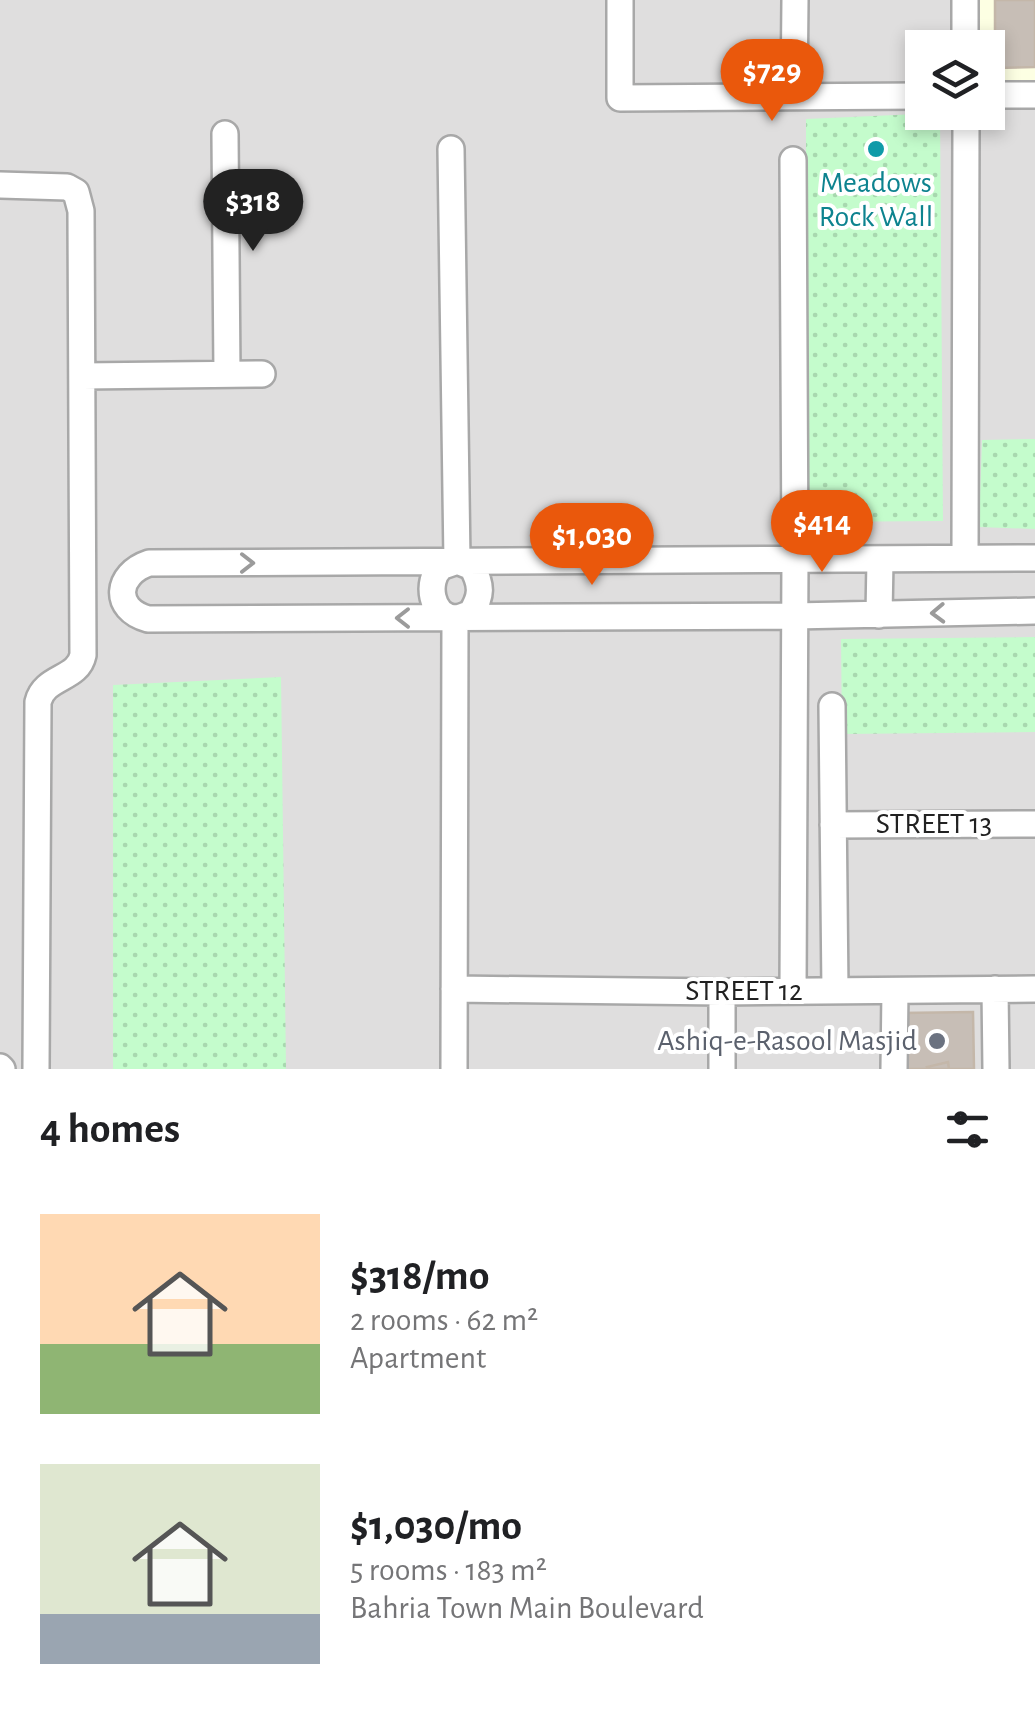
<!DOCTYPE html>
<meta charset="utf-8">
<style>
body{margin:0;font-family:"Alegreya Sans",sans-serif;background:#f2f2f2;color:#202124;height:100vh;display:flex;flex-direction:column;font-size:38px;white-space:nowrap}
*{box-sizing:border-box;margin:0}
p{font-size:32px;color:#757577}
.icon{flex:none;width:55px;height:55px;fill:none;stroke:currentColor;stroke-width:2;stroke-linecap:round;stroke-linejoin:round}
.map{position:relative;height:1069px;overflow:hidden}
.drawer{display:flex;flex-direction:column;background:#fff;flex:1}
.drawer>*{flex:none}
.fabs{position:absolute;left:905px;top:30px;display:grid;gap:20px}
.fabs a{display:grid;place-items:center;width:100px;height:100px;border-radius:0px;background:#fff;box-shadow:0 5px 15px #0003;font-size:50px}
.price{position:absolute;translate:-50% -85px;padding:0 22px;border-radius:35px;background:#ea580c;color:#fff;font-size:32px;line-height:65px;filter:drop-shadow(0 2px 5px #0008)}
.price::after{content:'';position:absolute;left:50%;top:60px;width:30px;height:22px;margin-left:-15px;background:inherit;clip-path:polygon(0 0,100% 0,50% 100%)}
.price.active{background:#222;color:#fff}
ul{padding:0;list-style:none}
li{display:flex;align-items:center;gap:30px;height:250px;padding:0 40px}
li span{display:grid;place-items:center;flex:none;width:280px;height:200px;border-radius:0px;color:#555}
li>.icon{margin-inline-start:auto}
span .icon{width:120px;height:120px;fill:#fffc;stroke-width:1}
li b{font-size:42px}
h2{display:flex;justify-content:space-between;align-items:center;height:120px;padding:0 40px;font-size:42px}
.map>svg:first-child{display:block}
.residential{fill:#dfdede;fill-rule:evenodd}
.education{fill:#fdffe3}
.park{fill:url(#park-dots)}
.building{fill:#c7beb6;stroke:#c4b7a9;stroke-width:2.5}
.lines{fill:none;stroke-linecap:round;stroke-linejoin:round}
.minor-casing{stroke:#a8a8a8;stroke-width:30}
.minor{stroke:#fff;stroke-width:25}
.oneway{stroke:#9b9b9b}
.culture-dot{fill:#0f9aa8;stroke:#fff;stroke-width:4}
.worship-dot{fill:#6b7280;stroke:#fff;stroke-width:4}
.labels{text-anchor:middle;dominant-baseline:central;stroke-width:8;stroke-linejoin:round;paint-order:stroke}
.culture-label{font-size:30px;fill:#0d838f;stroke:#fff}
.street-label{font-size:30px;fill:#212121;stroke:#fff}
.worship-label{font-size:30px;fill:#5b616d;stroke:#fff;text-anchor:end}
</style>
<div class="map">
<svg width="1035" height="1069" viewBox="0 0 1035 1069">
<defs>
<pattern id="park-dots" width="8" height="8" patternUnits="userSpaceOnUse" patternTransform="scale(2.5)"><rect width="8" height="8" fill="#c4fccc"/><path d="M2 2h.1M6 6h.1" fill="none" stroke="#a8d8af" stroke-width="1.8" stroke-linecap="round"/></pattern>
</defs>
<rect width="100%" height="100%" fill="#f2efe7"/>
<path class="residential" d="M0 0H1035V1069H0ZM922 48H988V112H922Z"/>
<path class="education" d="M977 0H1035V84H988V48H977Z"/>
<path class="park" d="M940 113 943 521 806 522V119Z
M1035 439V529L979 527 982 440Z
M1035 637V732L842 734 841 639Z
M281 677 286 1069H113V685Z"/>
<path class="building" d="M995 0H1035V67L995 68Z
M973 1012 974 1069H902L901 1013Z
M948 1062 949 1069H928L927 1067Z"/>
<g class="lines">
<g class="minor-casing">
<path id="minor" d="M620 0V98L922 96
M965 48V0
M988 95H1035
M794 97 795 0
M225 134 227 374
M451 149 457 561
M793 160 795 558 793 991
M0 185 67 187 76 192 81 211 83 655C78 680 44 676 38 702L36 1069
M83 376 262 374
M965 558 966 122
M1035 558 149 563C116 574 112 609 148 619L794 616 1035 611
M457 561 472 567C482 585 482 596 471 613 466 615 461 618 455 618 431 617 425 581 441 567 442 566 455 562 457 561Z
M879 615 880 560
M832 706 835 991
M833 825 1035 824
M454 989 722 992 1035 989
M995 989 996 1069
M722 992V1069
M0 1067 2 1069
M454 1069 455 618
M894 1069 895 991"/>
</g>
<use href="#minor" class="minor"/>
</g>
<defs><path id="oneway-chevron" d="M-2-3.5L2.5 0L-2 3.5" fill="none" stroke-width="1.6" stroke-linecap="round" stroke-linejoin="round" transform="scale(2.5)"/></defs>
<g class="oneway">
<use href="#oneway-chevron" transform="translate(247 563)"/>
<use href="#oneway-chevron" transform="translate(938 613) rotate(178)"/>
<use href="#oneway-chevron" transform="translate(403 618) rotate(180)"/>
</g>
<circle class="culture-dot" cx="876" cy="149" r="10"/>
<circle class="worship-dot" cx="937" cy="1041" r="10"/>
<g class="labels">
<g class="culture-label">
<text x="876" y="183">Meadows<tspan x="876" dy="34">Rock Wall</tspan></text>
</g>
<g class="street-label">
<text x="934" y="824">STREET 13</text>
<text x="744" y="991">STREET 12</text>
</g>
<g class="worship-label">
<text x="917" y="1041">Ashiq-e-Rasool Masjid</text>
</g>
</g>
</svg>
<div class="fabs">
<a><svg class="icon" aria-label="layers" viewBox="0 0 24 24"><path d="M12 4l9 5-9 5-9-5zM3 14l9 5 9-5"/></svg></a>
</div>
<b class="price" style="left:772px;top:124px">$729</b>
<b class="price active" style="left:253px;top:254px">$318</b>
<b class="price" style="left:822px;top:575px">$414</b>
<b class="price" style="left:592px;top:588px">$1,030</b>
</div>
<section class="drawer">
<h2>4 homes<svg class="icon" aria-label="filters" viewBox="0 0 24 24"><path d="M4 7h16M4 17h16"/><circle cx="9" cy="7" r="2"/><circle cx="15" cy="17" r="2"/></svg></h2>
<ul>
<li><span style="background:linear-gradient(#ffd9b3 65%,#8fb573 0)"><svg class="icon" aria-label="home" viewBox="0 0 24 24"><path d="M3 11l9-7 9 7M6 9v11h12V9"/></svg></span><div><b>$318/mo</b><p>2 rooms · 62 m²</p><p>Apartment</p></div></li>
<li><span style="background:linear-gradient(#dfe7d0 75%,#9aa5b1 0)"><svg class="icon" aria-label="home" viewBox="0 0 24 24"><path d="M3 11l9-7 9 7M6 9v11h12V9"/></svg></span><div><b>$1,030/mo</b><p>5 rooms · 183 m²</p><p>Bahria Town Main Boulevard</p></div></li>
</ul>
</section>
